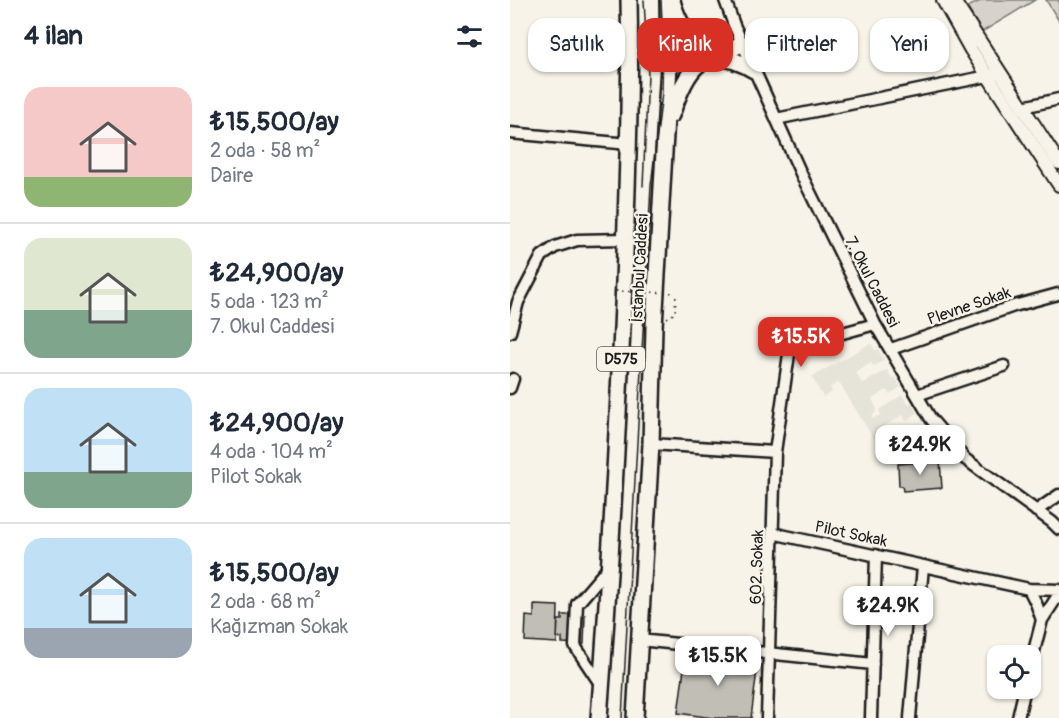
<!DOCTYPE html>
<html lang="tr">
<meta charset="utf-8">
<style>
body{margin:0;font-family:Pangolin,sans-serif;background:#f6f6f7;color:#1f2937;height:100vh;display:flex;flex-direction:column;font-size:22px;white-space:nowrap}
*{box-sizing:border-box;margin:0}
p{font-size:20px;color:#747a83}
.icon{flex:none;width:33px;height:33px;fill:none;stroke:currentColor;stroke-width:2;stroke-linecap:round;stroke-linejoin:round}
.map{position:relative;flex:1;overflow:hidden}
.details{display:flex;flex-direction:column;background:#fff;width:510px}
.details>*{flex:none}
.top-card{position:absolute;left:18px;top:18px;width:441px;height:54px;display:flex;gap:12px}
.buttons{position:absolute;left:477px;top:645px;display:grid;gap:12px}
.buttons a{display:grid;place-items:center;width:54px;height:54px;border-radius:12px;background:#fff;box-shadow:0 2px 4px #0004;font-size:30px}
.price{position:absolute;translate:-50% -51px;padding:0 14px;border-radius:12px;background:#fff;color:#222;font-size:20px;line-height:39px;filter:drop-shadow(0 2px 3px #0008)}
.price::after{content:'';position:absolute;left:50%;top:36px;width:18px;height:14px;margin-left:-9px;background:inherit;clip-path:polygon(0 0,100% 0,50% 100%)}
.price.on{background:#d93025;color:#fff}
ul{padding:0;list-style:none}
li{display:flex;align-items:center;gap:18px;height:150px;padding:0 24px}
li+li{border-top:2px solid #e0e1e3}
li span{display:grid;place-items:center;flex:none;width:168px;height:120px;border-radius:18px;color:#555}
li>.icon{margin-inline-start:auto}
span .icon{width:72px;height:72px;fill:#fffc;stroke-width:1}
li b{font-size:26px}
h2{display:flex;justify-content:space-between;align-items:center;height:72px;padding:0 24px;font-size:26px}
.pill{padding:0 21px;border-radius:18px;background:#fff;box-shadow:0 2px 4px #0004;font-size:21px;line-height:54px}
.pill.on{background:#d93025;color:#fff}
main{display:flex;flex:1;min-height:0}
.map>svg:first-child{display:block}
.built{fill:#e6e3d9}
.green{fill:#d7d3cb;stroke:#7a7874;stroke-width:1.5}
.building{fill:#c0beb5;stroke:#1c1c1c;stroke-width:1.5}
.lines{fill:none;stroke-linecap:round;stroke-linejoin:round}
.minor-casing{stroke:#1c1c1c;stroke-width:15}
.major-casing{stroke:#1c1c1c;stroke-width:16}
.highway-casing{stroke:#1c1c1c;stroke-width:20}
.path{stroke:#1c1c1c;stroke-width:1.5;stroke-dasharray:1.5 4.5;stroke-linecap:butt}
.minor{stroke:#f7f3e8;stroke-width:10}
.major{stroke:#f7f3e8;stroke-width:12}
.highway{stroke:#f7f3e8;stroke-width:15}
.tram{stroke:#1c1c1c;stroke-width:1.5}
.path-bridge{stroke:#1c1c1c;stroke-width:1.5;stroke-dasharray:1.5 4.5;stroke-linecap:butt}
.labels{text-anchor:middle;dominant-baseline:central;stroke-width:5;stroke-linejoin:round;paint-order:stroke}
.shield{fill:#f7f3e8;stroke:#5e5c59;stroke-width:1.5}
.shield-label{font-size:15px;font-weight:bold;fill:#1c1c1c}
.street-label{font-size:16px;fill:#1c1c1c;stroke:#f7f3e8}
</style>
<main>
<section class="details">
<h2>4 ilan<svg class="icon" aria-label="filters" viewBox="0 0 24 24"><path d="M4 7h16M4 17h16"/><circle cx="9" cy="7" r="2"/><circle cx="15" cy="17" r="2"/></svg></h2>
<ul>
<li><span style="background:linear-gradient(#f6c9c9 75%,#8fb573 0)"><svg class="icon" aria-label="home" viewBox="0 0 24 24"><path d="M3 11l9-7 9 7M6 9v11h12V9"/></svg></span><div><b>₺15,500/ay</b><p>2 oda · 58 m²</p><p>Daire</p></div></li>
<li><span style="background:linear-gradient(#dfe7d0 60%,#7fa58c 0)"><svg class="icon" aria-label="home" viewBox="0 0 24 24"><path d="M3 11l9-7 9 7M6 9v11h12V9"/></svg></span><div><b>₺24,900/ay</b><p>5 oda · 123 m²</p><p>7. Okul Caddesi</p></div></li>
<li><span style="background:linear-gradient(#bfe0f5 70%,#7fa58c 0)"><svg class="icon" aria-label="home" viewBox="0 0 24 24"><path d="M3 11l9-7 9 7M6 9v11h12V9"/></svg></span><div><b>₺24,900/ay</b><p>4 oda · 104 m²</p><p>Pilot Sokak</p></div></li>
<li><span style="background:linear-gradient(#bfe0f5 75%,#9aa5b1 0)"><svg class="icon" aria-label="home" viewBox="0 0 24 24"><path d="M3 11l9-7 9 7M6 9v11h12V9"/></svg></span><div><b>₺15,500/ay</b><p>2 oda · 68 m²</p><p>Kağızman Sokak</p></div></li>
</ul>
</section>
<div class="map">
<svg width="549" height="718" viewBox="0 0 549 718">
<rect width="100%" height="100%" fill="#f7f3e8"/>
<filter id="ink" filterUnits="userSpaceOnUse"><feTurbulence type="fractalNoise" baseFrequency=".0167" numOctaves="2"/><feDisplacementMap in="SourceGraphic" scale="12" xChannelSelector="R" yChannelSelector="G"/><feConvolveMatrix kernelMatrix="1 2 1 2 8 2 1 2 1" color-interpolation-filters="sRGB"/></filter>
<g filter="url(#ink)">
<path class="built" d="M361 343 365 350 368 349 374 360 364 366 361 363 346 372 352 384 377 370 382 378 385 377 391 387 380 394 377 390 362 399 367 409 361 419 371 415 369 410 392 395 398 404 402 403 407 413 396 421 393 415 376 425 378 431 363 438 329 382 320 387 322 392 313 397 302 377Z"/>
<path class="green" d="M473 0H525L472 32 457 7Z
M536 0H549V21Z"/>
<path class="building" d="M430 461 432 488 393 491 392 486H389L388 464Z
M24 605 48 606 47 643 15 641 16 616 24 617Z
M52 615H75L74 644 52 643V638H47L48 620H52Z
M176 654 248 662 241 718H203L168 713Z"/>
<g class="lines">
<g class="minor-casing">
<path id="minor" d="M215 0 224 25 293 178 365 324 421 419 455 459 542 522 549 529
M513 107 549 99
M266 119 483 75
M0 133 119 144
M0 332 8 302 32 256 45 247 67 240 115 239
M381 349 504 306 548 294
M0 388 3 379
M407 395 494 366
M141 444 265 452
M526 511 549 495
M262 533 519 589 549 590
M519 589 526 603 532 620
M129 640 363 664
M520 667 532 620 549 594
M91 685 65 646 67 604 98 568
M257 718 265 452 279 354 286 346 365 324
M361 718 366 555
M400 718 413 566
M508 718 515 688"/>
</g>
<g class="major-casing">
<path id="major" d="M433 0 461 50 549 185
M443 0 549 163"/>
</g>
<g class="highway-casing">
<path id="highway" d="M162 1C171 33 197 67 232 43
M161 115C178 68 192 40 244 70
M89 718C100 573 108 427 114 282 117 188 121 94 119 0
M125 718 141 444 144 327 159 65 158 0"/>
</g>
<path class="path" d="M157 318 165 313 166 293"/>
<use href="#minor" class="minor"/>
<use href="#major" class="major"/>
<use href="#highway" class="highway"/>
<path class="tram" d="M133 186 138 75 134 0
M112 718 141 186 152 93 153 43 151 0"/>
<path class="path-bridge" d="M106 291 166 293"/>
</g>
</g>
<g class="labels">
<rect class="shield" x="87" y="347" width="48" height="24" rx="4.5"/>
<g class="shield-label">
<text x="111" y="359">D575</text>
</g>
<g class="street-label">
<text transform="translate(130 268) rotate(-87)">İstanbul Caddesi</text>
<text transform="translate(362 282) rotate(63)">7. Okul Caddesi</text>
<text transform="translate(459 306) rotate(-19)">Plevne Sokak</text>
<text transform="translate(341 534) rotate(12)">Pilot Sokak</text>
<text transform="translate(247 567) rotate(-88)">602. Sokak</text>
</g>
</g>
</svg>
<div class="buttons">
<a><svg class="icon" aria-label="locate" viewBox="0 0 24 24"><circle cx="12" cy="12" r="6"/><path d="M12 2v4M12 18v4M2 12h4M18 12h4"/></svg></a>
</div>
<b class="price on" style="left:291px;top:368px">₺15.5K</b>
<b class="price" style="left:410px;top:476px">₺24.9K</b>
<b class="price" style="left:378px;top:637px">₺24.9K</b>
<b class="price" style="left:208px;top:687px">₺15.5K</b>
<div class="top-card">
<a class="pill">Satılık</a>
<a class="pill on">Kiralık</a>
<a class="pill">Filtreler</a>
<a class="pill">Yeni</a>
</div>
</div>
</main>
